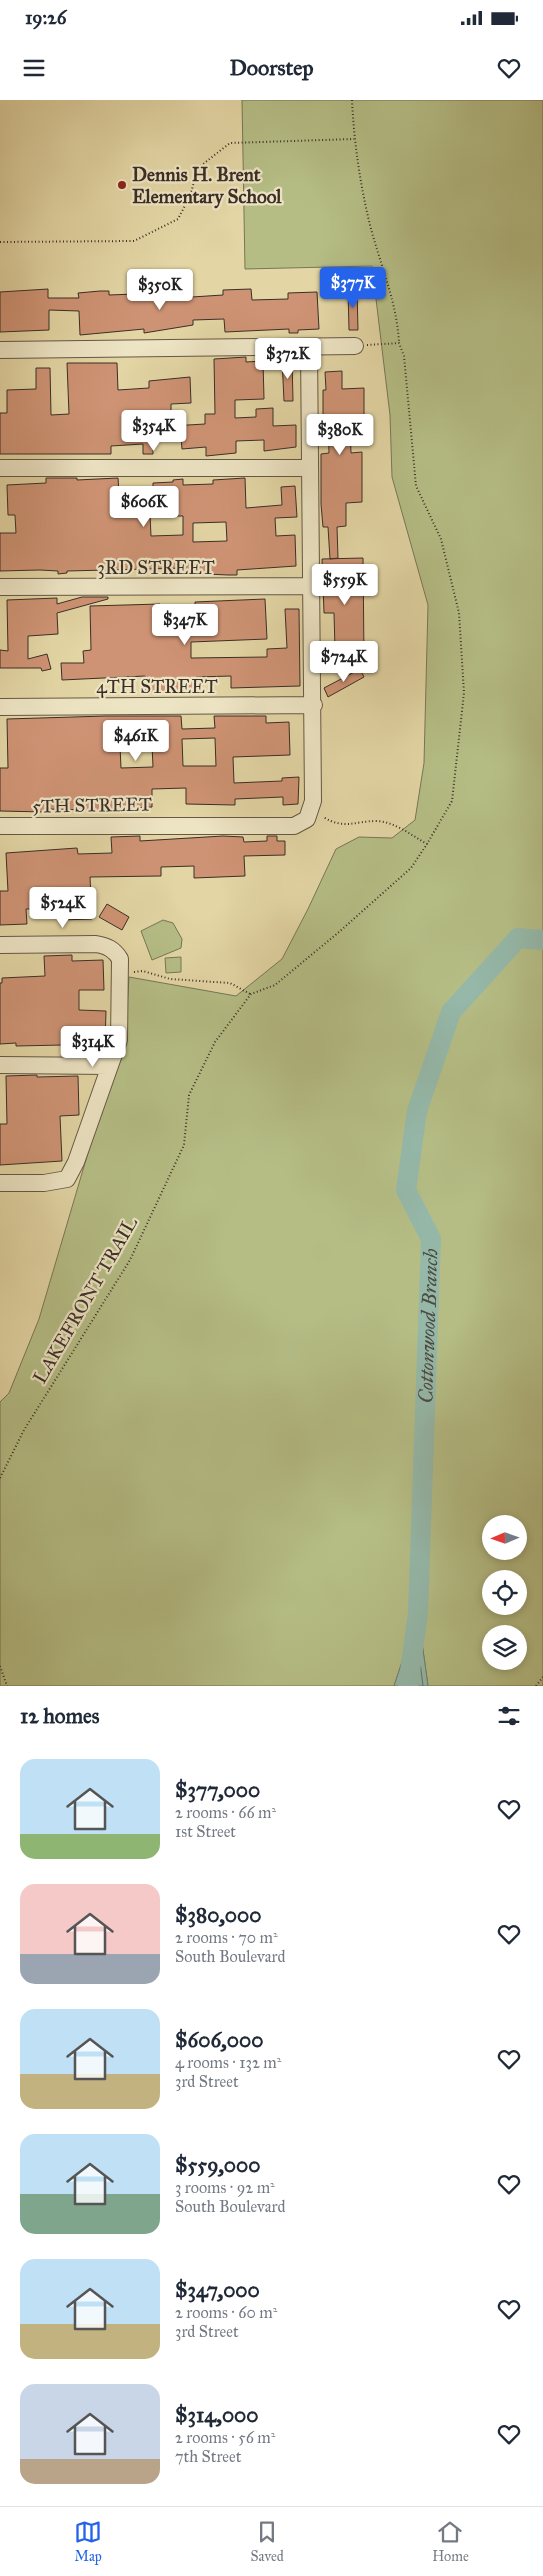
<!DOCTYPE html>
<meta charset="utf-8">
<style>
body{margin:0;font-family:"IM FELL Great Primer",serif;background:#f6f6f7;color:#1f2937;height:100vh;display:flex;flex-direction:column;font-size:19px;white-space:nowrap}
*{box-sizing:border-box;margin:0}
p{font-size:16px;color:#747a83}
.icon{flex:none;width:28px;height:28px;fill:none;stroke:currentColor;stroke-width:2;stroke-linecap:round;stroke-linejoin:round}
.map{position:relative;height:1586px;overflow:hidden}
.details{display:flex;flex-direction:column;background:#fff;flex:1}
.details>*{flex:none}
.needle{width:32px;rotate:268deg}
.controls{position:absolute;left:482px;top:1415px;display:grid;gap:10px}
.controls a{display:grid;place-items:center;width:45px;height:45px;border-radius:50%;background:#fff;box-shadow:0 2px 8px #0003;font-size:25px}
.price{position:absolute;translate:-50% -42px;padding:0 11px;border-radius:5px;background:#fff;color:#222;font-size:16px;line-height:32px;filter:drop-shadow(0 1px 2px #0008)}
.price::after{content:'';position:absolute;left:50%;top:30px;width:15px;height:11px;margin-left:-8px;background:inherit;clip-path:polygon(0 0,100% 0,50% 100%)}
.price.active{background:#2563eb;color:#fff}
ul{padding:0;list-style:none}
li{display:flex;align-items:center;gap:15px;height:125px;padding:0 20px}
li span{display:grid;place-items:center;flex:none;width:140px;height:100px;border-radius:15px;color:#555}
li>.icon{margin-inline-start:auto}
span .icon{width:60px;height:60px;fill:#fffc;stroke-width:1}
li b{font-size:21px}
h2{display:flex;justify-content:space-between;align-items:center;height:60px;padding:0 20px;font-size:21px}
.status{display:flex;justify-content:space-between;align-items:center;height:35px;padding:0 25px;background:#fff;direction:ltr}
.status svg{height:14px;fill:currentColor}
header{display:flex;justify-content:space-between;align-items:center;height:65px;padding:0 20px;background:#fff;font-size:22px;font-weight:800}
.dock{display:flex;justify-content:space-around;align-items:center;height:70px;border-top:1px solid #e0e1e3;background:#fff;font-size:14px;color:#747a83}
.dock a{display:grid;justify-items:center;gap:2px}
.dock .active{color:#2563eb}
.map>svg:first-child{display:block}
.green{fill:#b5bd85;stroke:#787656;fill-rule:evenodd}
.water{fill:#95b8a9;stroke:#718175}
.lines{fill:none;stroke-linecap:round;stroke-linejoin:round}
.shore{stroke:#687368;stroke-width:1}
.river{stroke:#95b8a9;stroke-width:20}
.building{fill:#ce9374;stroke:#3b2e27;fill-rule:evenodd}
.minor-casing{stroke:#655846;stroke-width:18}
.path{stroke:#3b2e27;stroke-width:2;stroke-dasharray:1 2.5;stroke-linecap:butt}
.minor{stroke:#ede4c4;stroke-width:16}
.poi-dot{fill:#8f2418;stroke:#ede4c4;stroke-width:2}
.labels{text-anchor:middle;dominant-baseline:central;stroke-width:4.5;stroke-linejoin:round;paint-order:stroke}
.poi-label{font-size:19px;font-weight:bold;fill:#3b2e27;stroke:#ede4c4;text-anchor:start}
.street-label{font-size:19px;fill:#3b2e27;stroke:#ede4c4}
.water-label{font-size:20px;font-style:italic;fill:#4d4a41;stroke:#ede4c4}
</style>
<div class="status"><b>19:26</b><svg viewBox="0 0 49 12"><path d="M0 12V9h3v3zM5 12V6h3v6zM10 12V3h3v9zM15 12V0h3v12zM26 1h20v11H26zM47 4h2v5h-2z"/></svg></div>
<header><svg class="icon" aria-label="menu" viewBox="0 0 24 24"><path d="M4 6h16M4 12h16M4 18h16"/></svg>Doorstep<svg class="icon" aria-label="heart" viewBox="0 0 24 24"><path d="M12 20l-8-8c-3-5 5-10 8-4 3-6 11-1 8 4z"/></svg></header>
<div class="map">
<svg width="543" height="1586" viewBox="0 0 543 1586">
<rect width="100%" height="100%" fill="#e3d5a4"/>
<filter id="stains"><feTurbulence type="fractalNoise" baseFrequency=".004" numOctaves="4"/><feColorMatrix values="0 0 0 0 .2 0 0 0 0 .09 0 0 0 0 .02 0 0 0 .5 -.17"/></filter>
<radialGradient id="worn" r=".72"><stop offset=".6" stop-color="#630" stop-opacity="0"/><stop offset="1" stop-color="#630" stop-opacity=".3"/></radialGradient>
<path class="green" d="M242 0H543V1586H428L418 1515 394 1586H0V1302L9 1293 39 1219 126 924 129 877 236 896 282 859 308 809 336 749 359 737 392 738 415 720 424 663 428 505 392 377 390 315 372 166 245 169ZM491 1424H519V1451H491ZM491 1479H519V1506H491ZM491 1534H519V1561H491Z
M163 820 173 823 182 839 181 848 152 860 141 831Z
M181 857V872L166 873 165 858Z"/>
<path class="water" d="M418 1513 428 1586H394Z"/>
<g class="lines">
<path class="shore" d="M399 1586 415 1544 418 1546 423 1586"/>
<path class="river" id="s1" d="M408 1586 418 1513 431 1139 406 1090 417 1011 451 912 518 838 543 840"/>
</g>
<path class="building" d="M348 188H357L358 230H349Z
M48 189V198H79L78 193 100 191H109V195L161 193V190L170 189H192V197L223 195V190L251 189 252 200 288 199V193L317 192 319 229 298 230V233H289V229L225 232 224 219 193 220V225L144 233V229L80 235 79 211 49 210V230L0 232V192Z
M246 257V262L263 261 264 299 235 300V318L256 317V309L273 308V326L296 325V347L264 351V340L236 341V353L206 356V347L182 349 181 337 153 338V354H143V344L111 346V354H0V313H7V290L36 289V268H50L51 315 69 314 67 263H117L118 290 149 288V281L190 277 191 303 171 304V326L205 324V314H215L214 259Z
M282 259H292L293 301H284Z
M342 271V289L364 288V319L350 320 351 353 362 352V402L346 403V426L337 427 338 458 330 459 328 427H323L321 404V354L329 353 328 321H323V290H326L325 272Z
M46 378H77V380L118 378 119 393 153 392V383L173 382V380L183 379V385L213 384V380L245 378 246 408 282 405 281 387 295 386 297 417 275 418 276 436 295 435 296 466 237 470V475H228L185 473V468L67 471V473L58 474V471L40 470 0 471V433H16L15 415H8L7 385 46 383ZM174 414V416H183V435L151 436 150 415ZM226 422 227 441 193 442V423Z
M363 458 364 558H324V549H335L334 513H324L322 459Z
M82 497H108V499L57 513 58 534 28 536V559L47 554 51 569 42 571 41 568H0V550L8 551 7 500 57 498V504Z
M265 499 267 539 191 542V558L267 557V549L287 548 285 509H299L300 586 231 588V576L196 577V590L146 592 145 576 62 580 61 563H84L83 551 91 550 90 506 160 504 161 507 195 506V502Z
M360 569 364 577 328 597 324 588Z
M106 616H181L182 629 215 628 214 616H266V623L289 622 290 655 233 657 234 683 282 681V678L299 677 298 704 283 705V697L235 699V705L186 704V688L152 689V707L89 710 46 709 45 712 0 711V668H8L7 619ZM215 638 216 666H183L182 639ZM152 645 153 667 121 668 120 646Z
M140 736V741L223 736 243 737 244 742 267 741V736H277V741H285V755L244 756 245 776 194 778V766L161 767V776L90 777 92 819 60 820V808L26 809 27 824 0 825V791H8L6 753 77 748 78 754 112 753 111 737Z
M107 804 129 817 122 830 99 817Z
M72 855V861L103 860 104 890H79V910L106 911 105 943H96V953L84 952 85 942 63 943V945L16 946V943L0 944V883H2V878L45 876 44 856Z
M37 975V977L78 976 79 1015 60 1016 62 1061 0 1065V1024H7L6 976Z"/>
<g class="lines">
<g class="minor-casing">
<path id="minor" d="M0 250 355 246
M0 368H309
M0 487 312 486
M0 607 314 605
M0 726H294L307 719 313 701 309 247
M0 845 96 844C107 846 114 849 120 859L119 940 76 1062 67 1079 44 1083H0
M0 965 110 966"/>
</g>
<path class="path" d="M352 0C354 42 360 84 370 125 380 164 397 202 399 243
M0 142 134 141 178 119 190 96 198 68 230 43 354 39
M367 245 399 243 404 256 416 386 441 439 459 513 464 593 452 701 427 744
M134 872 143 871 170 879 230 883 250 894
M0 1378 24 1330 130 1160 184 1045 189 995 215 942 251 894 275 885 339 832 411 768 427 744C411 735 395 722 377 721 354 721 345 730 323 717
M0 1566 7 1586
M536 1586 543 1577"/>
<use href="#minor" class="minor"/>
</g>
<circle class="poi-dot" cx="122" cy="85" r="5"/>
<g class="labels">
<g class="poi-label">
<text x="132" y="74">Dennis H. Brent<tspan x="132" dy="22">Elementary School</tspan></text>
</g>
<g class="street-label">
<text x="156" y="467">3RD STREET</text>
<text x="157" y="586">4TH STREET</text>
<text transform="translate(92 705) rotate(-1)">5TH STREET</text>
<text transform="translate(85 1200) rotate(-60)">LAKEFRONT TRAIL</text>
</g>
<g class="water-label">
<text stroke="none"><textPath href="#s1" startOffset="361">Cottonwood Branch</textPath></text>
</g>
</g>
<rect width="100%" height="100%" filter="url(#stains)"/>
<rect width="100%" height="100%" fill="url(#worn)"/>
</svg>
<div class="controls">
<a><svg class="needle" viewBox="-14 -14 28 28"><path d="M0-13l5 13h-10z" fill="#e53935"/><path d="M0 13l5-13h-10z" fill="#747a83"/></svg></a>
<a><svg class="icon" aria-label="locate" viewBox="0 0 24 24"><circle cx="12" cy="12" r="6"/><path d="M12 2v4M12 18v4M2 12h4M18 12h4"/></svg></a>
<a><svg class="icon" aria-label="layers" viewBox="0 0 24 24"><path d="M12 4l9 5-9 5-9-5zM3 14l9 5 9-5"/></svg></a>
</div>
<b class="price active" style="left:353px;top:209px">$377K</b>
<b class="price" style="left:160px;top:211px">$350K</b>
<b class="price" style="left:288px;top:280px">$372K</b>
<b class="price" style="left:154px;top:352px">$354K</b>
<b class="price" style="left:340px;top:356px">$380K</b>
<b class="price" style="left:144px;top:428px">$606K</b>
<b class="price" style="left:345px;top:506px">$559K</b>
<b class="price" style="left:185px;top:546px">$347K</b>
<b class="price" style="left:344px;top:583px">$724K</b>
<b class="price" style="left:136px;top:662px">$461K</b>
<b class="price" style="left:63px;top:829px">$524K</b>
<b class="price" style="left:93px;top:968px">$314K</b>
</div>
<section class="details">
<h2>12 homes<svg class="icon" aria-label="filters" viewBox="0 0 24 24"><path d="M4 7h16M4 17h16"/><circle cx="9" cy="7" r="2"/><circle cx="15" cy="17" r="2"/></svg></h2>
<ul>
<li><span style="background:linear-gradient(#bfe0f5 75%,#8fb573 0)"><svg class="icon" aria-label="home" viewBox="0 0 24 24"><path d="M3 11l9-7 9 7M6 9v11h12V9"/></svg></span><div><b>$377,000</b><p>2 rooms · 66 m²</p><p>1st Street</p></div><svg class="icon" aria-label="heart" viewBox="0 0 24 24"><path d="M12 20l-8-8c-3-5 5-10 8-4 3-6 11-1 8 4z"/></svg></li>
<li><span style="background:linear-gradient(#f6c9c9 70%,#9aa5b1 0)"><svg class="icon" aria-label="home" viewBox="0 0 24 24"><path d="M3 11l9-7 9 7M6 9v11h12V9"/></svg></span><div><b>$380,000</b><p>2 rooms · 70 m²</p><p>South Boulevard</p></div><svg class="icon" aria-label="heart" viewBox="0 0 24 24"><path d="M12 20l-8-8c-3-5 5-10 8-4 3-6 11-1 8 4z"/></svg></li>
<li><span style="background:linear-gradient(#bfe0f5 65%,#c2b280 0)"><svg class="icon" aria-label="home" viewBox="0 0 24 24"><path d="M3 11l9-7 9 7M6 9v11h12V9"/></svg></span><div><b>$606,000</b><p>4 rooms · 132 m²</p><p>3rd Street</p></div><svg class="icon" aria-label="heart" viewBox="0 0 24 24"><path d="M12 20l-8-8c-3-5 5-10 8-4 3-6 11-1 8 4z"/></svg></li>
<li><span style="background:linear-gradient(#bfe0f5 60%,#7fa58c 0)"><svg class="icon" aria-label="home" viewBox="0 0 24 24"><path d="M3 11l9-7 9 7M6 9v11h12V9"/></svg></span><div><b>$559,000</b><p>3 rooms · 92 m²</p><p>South Boulevard</p></div><svg class="icon" aria-label="heart" viewBox="0 0 24 24"><path d="M12 20l-8-8c-3-5 5-10 8-4 3-6 11-1 8 4z"/></svg></li>
<li><span style="background:linear-gradient(#bfe0f5 65%,#c2b280 0)"><svg class="icon" aria-label="home" viewBox="0 0 24 24"><path d="M3 11l9-7 9 7M6 9v11h12V9"/></svg></span><div><b>$347,000</b><p>2 rooms · 60 m²</p><p>3rd Street</p></div><svg class="icon" aria-label="heart" viewBox="0 0 24 24"><path d="M12 20l-8-8c-3-5 5-10 8-4 3-6 11-1 8 4z"/></svg></li>
<li><span style="background:linear-gradient(#c9d6e8 75%,#b9a48a 0)"><svg class="icon" aria-label="home" viewBox="0 0 24 24"><path d="M3 11l9-7 9 7M6 9v11h12V9"/></svg></span><div><b>$314,000</b><p>2 rooms · 56 m²</p><p>7th Street</p></div><svg class="icon" aria-label="heart" viewBox="0 0 24 24"><path d="M12 20l-8-8c-3-5 5-10 8-4 3-6 11-1 8 4z"/></svg></li>
</ul>
</section>
<nav class="dock">
<a class="active"><svg class="icon" aria-label="map" viewBox="0 0 24 24"><path d="M3 6l6-2 6 2 6-2v14l-6 2-6-2-6 2zM9 4v14M15 6v14"/></svg>Map</a>
<a><svg class="icon" aria-label="saved" viewBox="0 0 24 24"><path d="M7 4h10v16l-5-4-5 4z"/></svg>Saved</a>
<a><svg class="icon" aria-label="home" viewBox="0 0 24 24"><path d="M3 11l9-7 9 7M6 9v11h12V9"/></svg>Home</a>
</nav>
